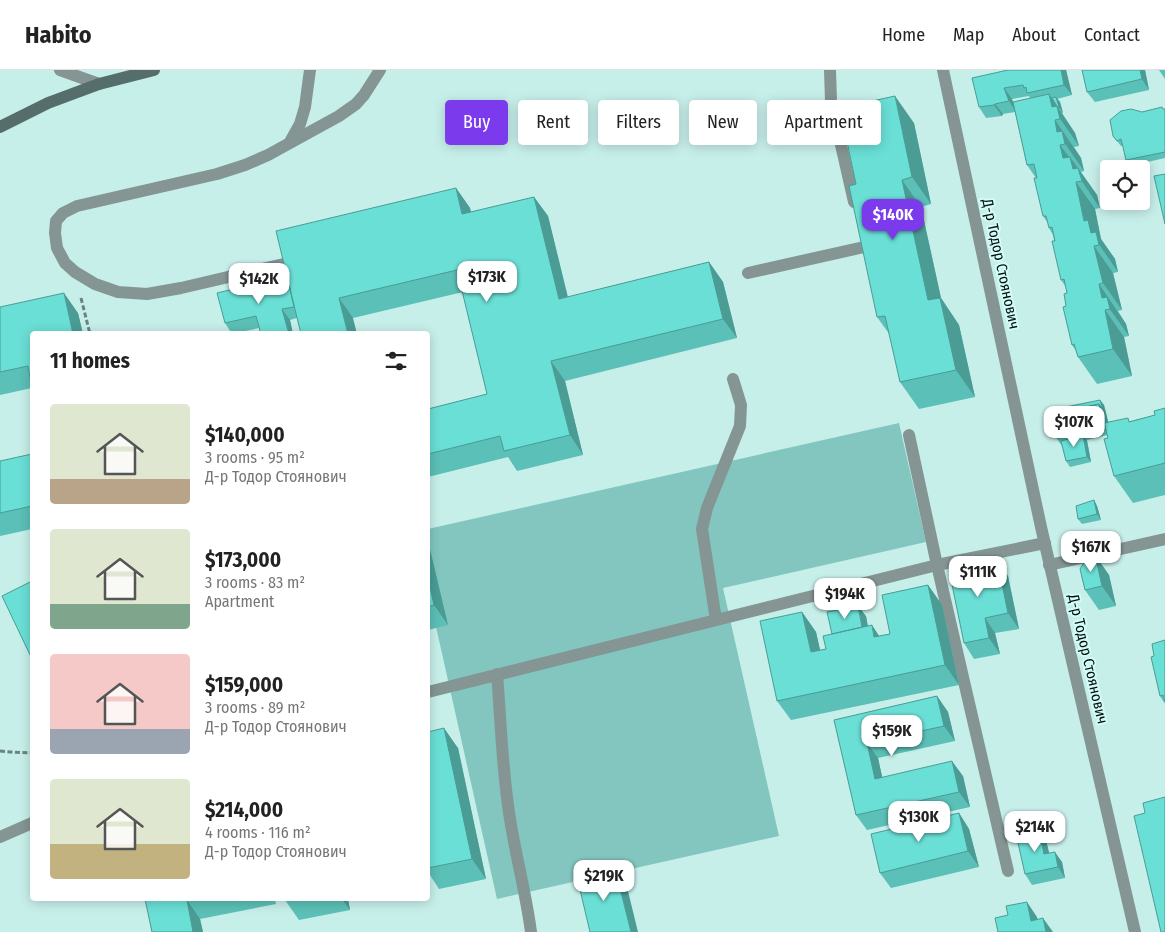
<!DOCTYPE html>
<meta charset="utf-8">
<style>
body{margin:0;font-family:"Fira Sans Condensed",sans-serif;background:#f6f6f6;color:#222;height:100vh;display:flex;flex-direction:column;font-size:19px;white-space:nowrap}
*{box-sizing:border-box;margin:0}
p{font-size:16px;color:#767676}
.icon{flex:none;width:28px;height:28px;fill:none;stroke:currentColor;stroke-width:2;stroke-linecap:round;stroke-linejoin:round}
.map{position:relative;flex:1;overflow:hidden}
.details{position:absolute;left:30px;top:261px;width:400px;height:570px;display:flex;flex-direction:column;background:#fff;border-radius:5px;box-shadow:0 2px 12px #0003}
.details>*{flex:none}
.banner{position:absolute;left:445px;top:30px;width:475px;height:45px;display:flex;gap:10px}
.fabs{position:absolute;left:1100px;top:90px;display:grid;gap:10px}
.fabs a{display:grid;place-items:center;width:50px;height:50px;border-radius:5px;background:#fff;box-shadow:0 2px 12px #0003;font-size:25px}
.price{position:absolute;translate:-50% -42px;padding:0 11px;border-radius:10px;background:#fff;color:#222;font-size:16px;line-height:32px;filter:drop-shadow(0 1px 2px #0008)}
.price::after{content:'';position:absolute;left:50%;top:30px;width:15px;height:11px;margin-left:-8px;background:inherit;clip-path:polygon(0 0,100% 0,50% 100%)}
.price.current{background:#7c3aed;color:#fff}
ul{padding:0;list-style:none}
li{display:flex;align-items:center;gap:15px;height:125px;padding:0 20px}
li span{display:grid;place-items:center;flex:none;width:140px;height:100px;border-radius:5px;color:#555}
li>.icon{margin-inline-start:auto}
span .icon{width:60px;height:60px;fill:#fffc;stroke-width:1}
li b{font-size:21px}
h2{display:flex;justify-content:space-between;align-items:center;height:60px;padding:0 20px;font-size:21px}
.chip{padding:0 18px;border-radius:5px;background:#fff;box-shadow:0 2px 12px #0003;font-size:18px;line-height:45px}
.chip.current{background:#7c3aed;color:#fff}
header{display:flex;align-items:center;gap:30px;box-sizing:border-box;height:70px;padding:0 25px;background:#fff;border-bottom:1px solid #e0e0e0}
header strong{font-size:24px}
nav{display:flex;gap:28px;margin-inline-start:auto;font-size:18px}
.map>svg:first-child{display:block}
.green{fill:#82c6bf}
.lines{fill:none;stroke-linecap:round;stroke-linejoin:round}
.path{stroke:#688380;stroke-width:3;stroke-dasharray:5 2.5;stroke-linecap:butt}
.service{stroke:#849593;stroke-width:12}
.minor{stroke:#849593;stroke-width:12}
.tertiary{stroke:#849593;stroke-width:12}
.secondary{stroke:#566e6b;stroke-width:12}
.wall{fill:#5bc0b7;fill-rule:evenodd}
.shaded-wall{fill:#4a9c95}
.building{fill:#6adfd5;stroke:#4a9c95}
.labels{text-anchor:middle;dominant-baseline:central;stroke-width:4;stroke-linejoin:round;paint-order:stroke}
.street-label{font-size:15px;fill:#030f0e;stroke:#d4fcf7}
</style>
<header>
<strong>Habito</strong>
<nav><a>Home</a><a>Map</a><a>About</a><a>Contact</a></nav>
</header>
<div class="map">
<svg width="1165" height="862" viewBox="0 0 1165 862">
<rect width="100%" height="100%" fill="#c7efea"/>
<path class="green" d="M899 353 926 472 723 518 779 766 497 829 428 521V459Z"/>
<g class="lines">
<path class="path" d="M81 228 90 264
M0 681 10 682 30 683 32 682"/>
<path class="service" d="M830 0 831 31 854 132
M290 72 300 54 305 37 310 0
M288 193 181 218 147 224 118 222 95 214 75 202 65 193 57 178 55 163 56 151 63 143 77 136 217 104 245 95 268 85 339 46 356 34 364 25 380 0
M748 203 864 177
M909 365 937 495 1008 801
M716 550 702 459 707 438 740 356 741 335 733 309
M497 604C501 652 502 701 510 749 516 787 526 824 531 862
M428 622 937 495 1045 473
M0 767 32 753"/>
<path class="minor" d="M60 0 99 14
M1049 495 1165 469"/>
<path class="tertiary" d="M943 0 1041 457 1135 862"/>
<path class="secondary" d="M0 57 48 33 99 14 154 0"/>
</g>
<path class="wall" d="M1008 0H1066L1072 25 1057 29 1060 32 1063 43H1062L1075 63 1079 76 1074 77 1081 88 1084 101 1081 102 1097 125 1100 138 1095 139 1101 169 1115 189 1118 202 1113 203 1122 240 1118 241 1126 254 1129 266 1124 267 1132 306 1097 314 1078 287 1077 282 1072 275 1066 236 1067 223 1066 217 1061 210 1053 165 1049 158 1048 153 1043 146 1036 108 1027 95 1015 42 1003 44 1002 46 986 48 979 37ZM1029 26 1030 28 1013 32 1012 29Z
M1145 0 1149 20 1095 32 1087 22Z
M1159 0H1165V9Z
M1165 39V88L1130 96 1126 90 1123 76H1121L1113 66 1142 42Z
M914 53 931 134 921 137 941 228 959 255 975 327 919 339 900 312 890 265 877 247 856 114Z
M456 118 470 138 471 142 534 127 548 146 568 227 709 192 723 212 737 268 565 311 583 385 517 401 508 387 428 407V339L487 324 463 222 353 248H297L290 250 293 264H261L259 258 232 264 225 253 287 206Z
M0 237 78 243 83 264H32V318L0 325Z
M1100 330 1104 335 1108 352 1131 351 1155 345 1165 338V425L1133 433 1114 406 1107 365 1087 370 1091 392 1070 397 1066 391 1062 376 1055 366Z
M32 384V459L0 466V391Z
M1094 430 1097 436 1101 450 1082 454 1078 449Z
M428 471 448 555 428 560Z
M1095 485 1109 505 1116 536 1099 540 1085 520Z
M1008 506 1019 559 995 563 1000 584 974 589 964 573Z
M928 515 942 535 959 615 791 650 777 631 802 542 816 562 820 580 826 579 832 564 866 546 868 556 879 566 890 564Z
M1154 586 1165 634 1160 626Z
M937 626 948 642 955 671 878 688 882 707 963 706 970 737 867 760 856 745 834 650Z
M428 662 458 678 486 809 439 819 428 802Z
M959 743 969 759 979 797 891 818 880 803Z
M1039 760 1046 770 1049 783 1062 792 1065 808 1032 815 1025 804Z
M145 829H275L276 834 200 849 203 862H152Z
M284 829H348L350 840 299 850 285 830Z"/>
<path class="shaded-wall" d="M1061 0H1066L1072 25 1064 15Z
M1140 0H1145L1149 20 1142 9Z
M1004 18 1012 29 1016 42 1009 31Z
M1049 24 1075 63 1079 76 1052 37Z
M895 26 914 53 931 134 912 107Z
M1056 27 1060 32 1063 43 1059 37Z
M995 34 1003 44 1002 46 994 35Z
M1055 50 1081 88 1084 101 1057 62Z
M1060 75 1072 91 1070 87 1097 125 1100 138 1081 110 1063 88Z
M902 110 921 137 941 228 959 255 975 327 956 300 928 230Z
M1076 112 1095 139 1101 169 1115 189 1118 202 1091 163 1084 151Z
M456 118 470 138 476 164 462 144Z
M534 127 548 146 573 249 559 229Z
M1094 176 1113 203 1122 240 1103 213Z
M709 192 723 212 737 268 723 249Z
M1099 214 1126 254 1129 266 1102 228Z
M64 223 78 243 83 264H73Z
M339 228 353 248 357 264H348Z
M282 239 290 250 293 264H289Z
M1105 240 1124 267 1132 306 1113 279Z
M551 291 565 311 583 385 570 365Z
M1100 330 1104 335 1111 364 1107 358 1105 348 1101 343 1099 334Z
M1084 347 1091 357 1090 363 1087 358Z
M1083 365 1087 371 1091 392 1087 387Z
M1094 430 1097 436 1101 450 1097 444Z
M428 471 448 555 434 535 428 508Z
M1095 485 1109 505 1116 536 1102 516Z
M997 490 1008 506 1019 559 1008 543Z
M928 515 942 535 959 615 945 595Z
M858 536 866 546 871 576 864 565Z
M802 542 816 562 825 602 811 582Z
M985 548 995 563 1000 584 989 568Z
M872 555 885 575 874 567Z
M937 626 948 642 955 671 944 656Z
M444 658 458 678 486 809 472 789Z
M867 673 878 688 886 724 875 709Z
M952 691 963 706 970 737 959 722Z
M959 743 969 759 979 797 968 781Z
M1039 760 1046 770 1052 795 1044 784Z
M1055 782 1062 792 1065 808 1058 797Z
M615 798 626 813 638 862H631Z
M342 829H348L350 840Z
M187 830 200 849 203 862H193Z
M1027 832 1037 847 1041 862 1031 851Z
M1043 848 1053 862H1046Z"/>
<path class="building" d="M1008 0H1061L1064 15 1027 23 1026 17 1024 18 1023 15 1004 18 1009 31 995 34 994 35 979 37 972 8Z
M1082 0H1140L1142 9 1087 22Z
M1049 24 1052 37 1057 36 1060 49 1055 50 1057 62 1062 61 1065 74 1060 75 1063 88 1070 87 1073 99 1078 98 1082 111 1076 112 1084 151 1088 150 1091 163 1096 162 1099 175 1094 176 1103 213 1099 214 1102 228 1107 227 1110 239 1105 240 1113 279 1078 287 1074 274 1072 275 1063 237 1066 236 1064 224 1067 223 1064 209 1061 210 1052 171H1055L1052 157 1049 158 1046 146H1043L1034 108H1037L1034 94 1027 95 1013 32Z
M895 26 912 107 902 110 928 230 940 228 956 300 900 312 885 246 877 247 849 116 856 114 840 38Z
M1056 27 1059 37 1058 38 1052 28Z
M1162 37 1163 39H1165V82L1126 90 1121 69 1117 71 1113 66 1110 50 1121 41 1131 39 1142 42Z
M1165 104V154L1154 106Z
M456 118 462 144 534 127 559 229 709 192 723 249 551 291 570 365 504 381 500 366 428 384V339L487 324 457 200 339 228 348 264H301L276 161Z
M287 206 294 237 282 239 289 264H261L256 246 225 253 217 223Z
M64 223 73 264H32V318L28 296 0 302V237Z
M1100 330 1103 339 1099 334 1057 344 1056 339Z
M1099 334 1101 343 1084 347 1087 358 1055 366 1052 350 1055 344Z
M1165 338V393L1114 406 1104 369 1108 368 1104 353 1128 348 1129 352 1155 345 1154 341Z
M1105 348 1106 353H1104L1106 359 1090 363 1088 352Z
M1083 365 1087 387 1066 391 1061 371Z
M32 384V436L0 443V391Z
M1094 430 1097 444 1078 449 1076 436Z
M1095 485 1102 516 1085 520 1080 499 1088 486Z
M997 490 1008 543 985 548 989 568 964 573 949 500Z
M428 508 434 535 428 537Z
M32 511V589L2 526Z
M928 515 945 595 777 631 760 551 802 542 811 582 826 579 823 566 872 555 874 567 890 564 882 525Z
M858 536 862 557 832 564 827 542Z
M1165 570V632L1163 625 1160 626 1151 587 1154 586 1152 574Z
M937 626 944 656 867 673 875 709 952 691 959 722 856 745 834 650Z
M444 658 472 789 428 798V662Z
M1165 727V862H1161L1134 746 1145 743 1143 733Z
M959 743 968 781 880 803 871 764Z
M1039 760 1044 784 1055 782 1058 797 1025 804 1016 764Z
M615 798 631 862H590L577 807Z
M145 829H191L187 830 193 862H152Z
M1027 832 1031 851 1043 848 1046 862H998L995 848 1008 845 1006 836Z"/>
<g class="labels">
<g class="street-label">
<text transform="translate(1001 194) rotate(78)">Д-р Тодор Стоянович</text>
<text transform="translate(1088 589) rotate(77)">Д-р Тодор Стоянович</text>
</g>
</g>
</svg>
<div class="fabs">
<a><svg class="icon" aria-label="locate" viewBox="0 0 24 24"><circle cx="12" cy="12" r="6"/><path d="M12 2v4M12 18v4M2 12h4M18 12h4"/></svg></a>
</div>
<b class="price current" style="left:893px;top:171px">$140K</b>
<b class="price" style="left:487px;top:233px">$173K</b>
<b class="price" style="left:259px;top:235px">$142K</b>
<b class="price" style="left:1074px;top:378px">$107K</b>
<b class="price" style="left:1091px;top:503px">$167K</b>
<b class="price" style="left:978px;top:528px">$111K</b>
<b class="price" style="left:845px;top:550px">$194K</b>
<b class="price" style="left:892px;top:687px">$159K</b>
<b class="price" style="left:919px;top:773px">$130K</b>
<b class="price" style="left:1035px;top:783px">$214K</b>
<b class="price" style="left:604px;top:832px">$219K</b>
<div class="banner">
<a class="chip current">Buy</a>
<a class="chip">Rent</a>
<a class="chip">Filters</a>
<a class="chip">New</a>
<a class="chip">Apartment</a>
</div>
<section class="details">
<h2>11 homes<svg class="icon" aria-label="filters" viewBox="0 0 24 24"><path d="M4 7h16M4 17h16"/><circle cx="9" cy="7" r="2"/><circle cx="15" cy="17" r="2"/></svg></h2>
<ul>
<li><span style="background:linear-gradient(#dfe7d0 75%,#b9a48a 0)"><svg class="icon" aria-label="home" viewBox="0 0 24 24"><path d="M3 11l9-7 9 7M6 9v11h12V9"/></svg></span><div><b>$140,000</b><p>3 rooms · 95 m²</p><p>Д-р Тодор Стоянович</p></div></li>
<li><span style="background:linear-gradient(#dfe7d0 75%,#7fa58c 0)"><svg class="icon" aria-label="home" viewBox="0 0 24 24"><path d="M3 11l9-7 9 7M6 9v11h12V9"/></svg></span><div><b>$173,000</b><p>3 rooms · 83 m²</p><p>Apartment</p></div></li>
<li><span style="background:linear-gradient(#f6c9c9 75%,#9aa5b1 0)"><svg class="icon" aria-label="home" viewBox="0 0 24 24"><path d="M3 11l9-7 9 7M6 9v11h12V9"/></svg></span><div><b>$159,000</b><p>3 rooms · 89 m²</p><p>Д-р Тодор Стоянович</p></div></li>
<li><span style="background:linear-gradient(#dfe7d0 65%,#c2b280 0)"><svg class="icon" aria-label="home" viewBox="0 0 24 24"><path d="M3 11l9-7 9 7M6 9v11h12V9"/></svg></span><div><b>$214,000</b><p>4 rooms · 116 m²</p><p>Д-р Тодор Стоянович</p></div></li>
</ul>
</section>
</div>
